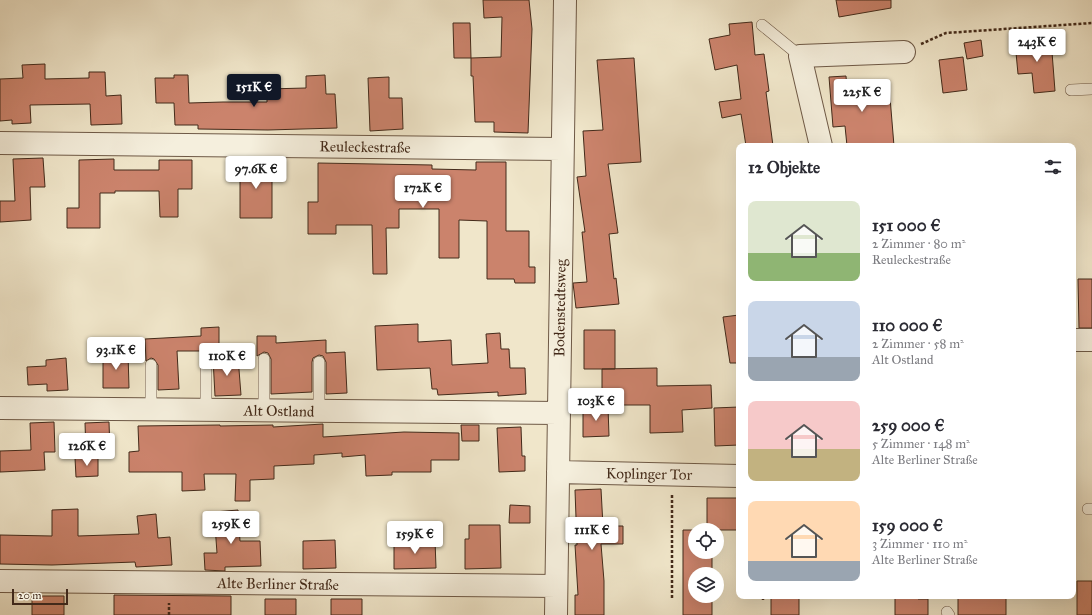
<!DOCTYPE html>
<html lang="de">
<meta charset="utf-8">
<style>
body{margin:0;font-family:"IM FELL Great Primer",serif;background:#f2f2f3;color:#2b2b33;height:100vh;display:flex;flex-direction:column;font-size:15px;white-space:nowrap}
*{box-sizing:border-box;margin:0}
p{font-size:13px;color:#7c7c81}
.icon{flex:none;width:22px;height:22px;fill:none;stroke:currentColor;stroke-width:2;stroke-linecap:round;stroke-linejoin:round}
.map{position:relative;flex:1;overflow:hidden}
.side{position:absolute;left:736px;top:143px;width:340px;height:456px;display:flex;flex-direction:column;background:#fff;border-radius:8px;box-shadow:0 4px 16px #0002}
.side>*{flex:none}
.fabs{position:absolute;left:688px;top:523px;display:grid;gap:8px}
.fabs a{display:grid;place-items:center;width:36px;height:36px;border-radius:50%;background:#fff;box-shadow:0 4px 16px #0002;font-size:20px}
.scale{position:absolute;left:12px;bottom:10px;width:56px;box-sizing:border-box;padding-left:4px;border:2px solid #432a1a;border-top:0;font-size:11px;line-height:14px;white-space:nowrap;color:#432a1a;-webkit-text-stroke:3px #f5efdd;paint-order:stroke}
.price{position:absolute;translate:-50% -34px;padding:0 9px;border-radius:4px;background:#fff;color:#222;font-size:13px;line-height:26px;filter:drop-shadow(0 1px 2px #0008)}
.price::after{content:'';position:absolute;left:50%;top:24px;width:12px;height:9px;margin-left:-6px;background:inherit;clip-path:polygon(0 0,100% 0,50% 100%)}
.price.current{background:#111827;color:#fff}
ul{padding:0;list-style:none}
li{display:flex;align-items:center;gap:12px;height:100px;padding:0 12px}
li span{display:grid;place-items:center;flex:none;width:112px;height:80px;border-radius:8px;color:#555}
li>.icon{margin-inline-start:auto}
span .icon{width:48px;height:48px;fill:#fffc;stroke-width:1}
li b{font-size:17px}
h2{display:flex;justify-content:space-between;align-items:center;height:48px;padding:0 12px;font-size:17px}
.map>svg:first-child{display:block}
.building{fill:#cb836c;stroke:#432a1a}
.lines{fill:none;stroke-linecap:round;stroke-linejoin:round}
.service-casing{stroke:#6e5946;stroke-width:12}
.minor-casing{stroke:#6e5946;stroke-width:24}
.path{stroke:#432a1a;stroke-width:2.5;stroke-dasharray:3 2;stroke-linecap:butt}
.service{stroke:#f5efdd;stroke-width:11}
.minor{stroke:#f5efdd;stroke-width:22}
.labels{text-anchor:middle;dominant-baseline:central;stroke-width:4;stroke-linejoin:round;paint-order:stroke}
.street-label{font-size:15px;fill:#432a1a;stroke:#f5efdd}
</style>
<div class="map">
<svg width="1092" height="615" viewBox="0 0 1092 615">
<rect width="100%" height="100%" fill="#f0e6ca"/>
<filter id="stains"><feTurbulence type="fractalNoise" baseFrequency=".005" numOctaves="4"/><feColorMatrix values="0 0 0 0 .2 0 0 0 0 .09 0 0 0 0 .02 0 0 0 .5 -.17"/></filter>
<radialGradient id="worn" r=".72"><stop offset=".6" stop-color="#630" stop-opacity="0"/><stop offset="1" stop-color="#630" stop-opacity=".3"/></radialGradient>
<path class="building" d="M483 0H529L532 29 528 133 494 132V122H475L473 76H471V58L501 57 502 17 484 18Z
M836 0H891V8L839 17Z
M752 22 755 55 764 54 769 91 766 92 773 146H746L741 114 722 118 719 102 741 99 737 65 715 70 709 39 730 35 729 24Z
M453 23H470L471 58H454Z
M1051 39 1055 91 1034 93 1032 73 1018 74 1015 42Z
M981 40 983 56 967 59 964 43Z
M963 57 967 90 943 93 939 60Z
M634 58 641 162 608 164 618 233 609 234 614 279 616 278 619 304 576 308 573 283 587 282 582 232H585L577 177 586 176 583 131 603 130 597 60Z
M45 64V79L89 78V72H105L106 96 121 95 122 124 91 125 90 104 30 105 31 123 12 124V120L0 121V79L23 78 22 65Z
M174 75H188L189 103 223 102H267V89L306 88V76L325 75 326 94H335L337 128 268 130 198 129V125H175L174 103H156L155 78H174Z
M846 76 847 89 889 85 894 146H847L845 126 833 127 829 77Z
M389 77V98H402L403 129 370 131 368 78Z
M43 158 45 187H30L31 220 0 222V201H15L13 159Z
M114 159V170H159V160H192V189H178V217H160L159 191H115V193H100V228H67V208H79V160Z
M240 161H272V218H240Z
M476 162H506V231H529V267H535V283H515L514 279H487V221L459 220V258H439V209H399V228H386L387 274H373L372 225H336V234H308V202H318V163L432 165V169L476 170Z
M1078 279H1092V328H1079Z
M739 315V363H730L723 317Z
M418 324V342L451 340 452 365 488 363 486 334 500 333 501 349H509L510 368H525L526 394 498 396V392L438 395 437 389H432L430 368 377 370 375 326Z
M219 327V350H212L210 347 206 346 202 347 200 351H177L179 389 158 390V365L154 359 151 358 146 361 145 339 201 336V328Z
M584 330H615V369H584Z
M257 336H276V343L326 340V353L345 352 347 393 326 394V362L323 356 319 355 313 358 312 362V392L271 394V359L268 353 264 352 257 356Z
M103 353H128L129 388H103Z
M238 357 241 395 215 396 213 358Z
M66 358 68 390 47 391V384L28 385 27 367 46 366V360Z
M657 368V386L711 385 712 408 682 410 683 432 650 433V405H602V369Z
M583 407H608L609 436 583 437Z
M739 407V445L715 446 714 408Z
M54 422 55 452H44L45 470 0 472V451L31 450 30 423Z
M109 422 110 452 86 453 85 423Z
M323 424V437L404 432 459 433V460H431V472H392V475L366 476 365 455 342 457V453L314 455V464L274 466V479L250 480V501H235L236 474H204L205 490 182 491V472H129V452L139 451 138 426 220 425V426L273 425V427Z
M461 425H479V441H462Z
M521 427 522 456H525V471L499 472 497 428Z
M98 457V476L76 477 75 458Z
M601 489 603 526H623V544H601L604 581V615H575V595H578L575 545H577L575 490Z
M707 498H739V530H707Z
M510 505 530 506V523H509Z
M78 509V536L139 534 137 516 156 514 158 538 170 537 172 565 136 567 135 562 52 565 0 564V535L52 536V510Z
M238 510 240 541H260L261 566 225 567V571L205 570 204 553H217L214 512Z
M469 525H500L501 568 465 569V539H469Z
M683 530H707H695V552H712V574H695V596H712V615H683Z
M335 540 336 568 303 569V541Z
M435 540 436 568 394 569V541Z
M1077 581H1092V615H1077Z
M114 595 231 596V615H114Z
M32 596H64V615H32Z
M771 596H799V615H771Z
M895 596H916L918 599H928V615H895Z
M958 596H1006V615H958Z
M265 599H296V615H265Z
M331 599H362V615H331Z"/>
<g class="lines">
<g class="service-casing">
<path id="service" d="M762 25 800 56
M1071 90 1092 89
M264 359V411
M151 410V365
M206 410V353
M319 411V362
M1088 509H1092
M947 612 949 615"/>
</g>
<g class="minor-casing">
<path id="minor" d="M0 143 562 149
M821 146 800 56 904 52
M1073 340H1092
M0 408 558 413
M558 472 739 476
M0 581 556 586
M556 615 565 0"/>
</g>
<path class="path" d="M921 44 946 33 1092 23
M672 495V598
M763 600V596
M169 615V603"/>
<use href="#service" class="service"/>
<use href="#minor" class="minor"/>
</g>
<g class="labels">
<g class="street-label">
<text transform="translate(365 147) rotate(1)">Reuleckestraße</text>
<text transform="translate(560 308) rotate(-89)">Bodenstedtsweg</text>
<text transform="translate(279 411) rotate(1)">Alt Ostland</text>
<text transform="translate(649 474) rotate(1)">Koplinger Tor</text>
<text transform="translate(278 584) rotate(1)">Alte Berliner Straße</text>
</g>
</g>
<rect width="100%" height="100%" filter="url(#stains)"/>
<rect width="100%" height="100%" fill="url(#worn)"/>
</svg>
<div class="fabs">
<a><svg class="icon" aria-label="locate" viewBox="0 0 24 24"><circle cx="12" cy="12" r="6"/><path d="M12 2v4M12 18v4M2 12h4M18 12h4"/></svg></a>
<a><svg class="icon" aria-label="layers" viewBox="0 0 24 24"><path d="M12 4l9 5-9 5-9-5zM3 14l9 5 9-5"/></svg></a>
</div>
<div class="scale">20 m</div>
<b class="price" style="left:1037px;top:63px">243K €</b>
<b class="price current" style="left:254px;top:108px">151K €</b>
<b class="price" style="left:862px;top:113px">225K €</b>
<b class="price" style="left:256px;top:190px">97.6K €</b>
<b class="price" style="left:423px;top:209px">172K €</b>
<b class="price" style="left:116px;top:371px">93.1K €</b>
<b class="price" style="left:227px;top:377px">110K €</b>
<b class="price" style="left:596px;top:422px">103K €</b>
<b class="price" style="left:87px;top:467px">126K €</b>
<b class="price" style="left:231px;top:545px">259K €</b>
<b class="price" style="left:592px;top:551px">111K €</b>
<b class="price" style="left:415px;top:555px">159K €</b>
<section class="side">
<h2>12 Objekte<svg class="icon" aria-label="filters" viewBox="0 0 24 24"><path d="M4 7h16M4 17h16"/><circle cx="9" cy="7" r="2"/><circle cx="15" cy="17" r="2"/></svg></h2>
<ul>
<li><span style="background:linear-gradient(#dfe7d0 65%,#8fb573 0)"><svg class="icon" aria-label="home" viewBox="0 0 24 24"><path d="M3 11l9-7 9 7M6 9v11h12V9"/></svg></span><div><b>151 000 €</b><p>2 Zimmer · 80 m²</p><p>Reuleckestraße</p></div></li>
<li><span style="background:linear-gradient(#c9d6e8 70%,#9aa5b1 0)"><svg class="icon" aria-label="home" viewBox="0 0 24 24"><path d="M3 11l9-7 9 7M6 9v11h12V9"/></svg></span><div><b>110 000 €</b><p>2 Zimmer · 58 m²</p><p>Alt Ostland</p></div></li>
<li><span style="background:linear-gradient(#f6c9c9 60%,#c2b280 0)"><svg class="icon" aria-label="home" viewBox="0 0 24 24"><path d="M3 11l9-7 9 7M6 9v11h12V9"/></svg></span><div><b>259 000 €</b><p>5 Zimmer · 148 m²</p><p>Alte Berliner Straße</p></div></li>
<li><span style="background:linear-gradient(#ffd9b3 75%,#9aa5b1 0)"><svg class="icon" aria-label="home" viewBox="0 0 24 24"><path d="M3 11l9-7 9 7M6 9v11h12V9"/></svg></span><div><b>159 000 €</b><p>3 Zimmer · 110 m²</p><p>Alte Berliner Straße</p></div></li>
</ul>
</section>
</div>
